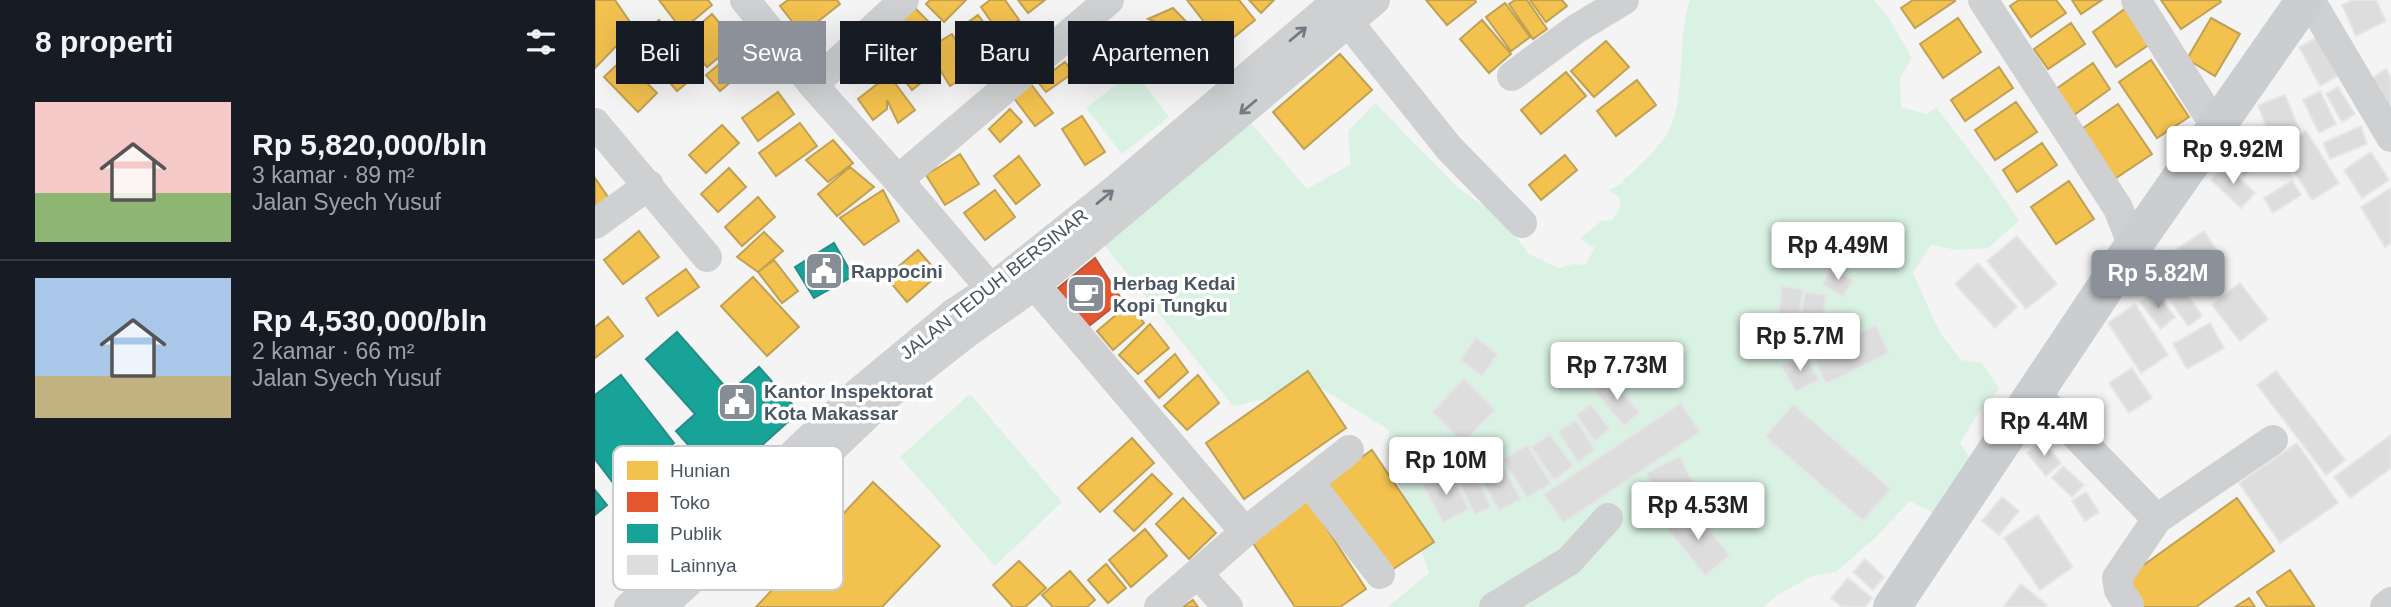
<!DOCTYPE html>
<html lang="id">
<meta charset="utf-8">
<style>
body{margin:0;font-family:Helvetica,sans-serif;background:#20242c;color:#f1f3f6;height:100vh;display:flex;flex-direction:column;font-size:26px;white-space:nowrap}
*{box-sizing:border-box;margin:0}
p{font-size:23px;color:#9ea1a6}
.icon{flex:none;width:38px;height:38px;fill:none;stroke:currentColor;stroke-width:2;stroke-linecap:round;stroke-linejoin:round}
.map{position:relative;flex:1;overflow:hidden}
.panel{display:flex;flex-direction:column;background:#171b24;width:595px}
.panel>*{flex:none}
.banner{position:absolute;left:21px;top:21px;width:665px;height:63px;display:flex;gap:14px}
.price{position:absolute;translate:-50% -60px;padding:0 16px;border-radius:7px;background:#fff;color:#222;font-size:23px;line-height:46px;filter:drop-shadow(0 2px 4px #0008)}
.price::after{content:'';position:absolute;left:50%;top:42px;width:21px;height:16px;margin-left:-10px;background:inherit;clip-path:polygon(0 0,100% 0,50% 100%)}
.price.current{background:#8c9099;color:#fff}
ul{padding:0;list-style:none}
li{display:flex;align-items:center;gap:21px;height:175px;padding:0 35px}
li+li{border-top:2px solid #363941}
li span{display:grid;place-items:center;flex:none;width:196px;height:140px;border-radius:0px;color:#555}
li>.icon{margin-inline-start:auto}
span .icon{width:84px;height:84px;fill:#fffc;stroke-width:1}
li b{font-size:30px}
h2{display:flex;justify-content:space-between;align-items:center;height:84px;padding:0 35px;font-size:30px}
.tag{padding:0 24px;border-radius:0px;background:#171b24;box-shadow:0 7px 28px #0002;font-size:24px;line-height:63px}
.tag.current{background:#8c9099;color:#fff}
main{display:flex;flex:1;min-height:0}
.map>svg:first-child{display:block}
.green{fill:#d9f2e3}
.homes{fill:#f2c14e;stroke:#c0a154;stroke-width:2}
.shops{fill:#e4572e;stroke:#b6573d;stroke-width:2}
.public{fill:#17a398;stroke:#268c88;stroke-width:2}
.building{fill:#ddddde;stroke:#e5e6e7;stroke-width:2}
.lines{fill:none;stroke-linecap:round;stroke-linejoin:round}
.street{stroke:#ced0d2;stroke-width:30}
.primary{stroke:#caced1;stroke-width:38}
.oneway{stroke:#727b83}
.labels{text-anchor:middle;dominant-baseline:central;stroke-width:7;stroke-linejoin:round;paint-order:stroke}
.poi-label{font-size:19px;font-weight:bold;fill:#4a5661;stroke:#fff;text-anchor:start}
.street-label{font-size:19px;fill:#4a5661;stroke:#fff}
.key{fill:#fff;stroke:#c9ccd0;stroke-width:2}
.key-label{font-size:19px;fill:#4a5661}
</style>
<main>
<section class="panel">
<h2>8 properti<svg class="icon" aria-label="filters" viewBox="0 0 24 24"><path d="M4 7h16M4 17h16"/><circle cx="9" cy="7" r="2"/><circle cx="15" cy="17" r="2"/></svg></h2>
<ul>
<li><span style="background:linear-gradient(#f6c9c9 65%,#8fb573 0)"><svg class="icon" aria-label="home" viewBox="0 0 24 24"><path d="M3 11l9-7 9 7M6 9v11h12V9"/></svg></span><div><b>Rp 5,820,000/bln</b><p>3 kamar · 89 m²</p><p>Jalan Syech Yusuf</p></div></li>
<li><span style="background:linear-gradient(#a9c7e8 70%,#c2b280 0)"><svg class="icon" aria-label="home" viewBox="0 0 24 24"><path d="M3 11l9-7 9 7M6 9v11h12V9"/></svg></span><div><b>Rp 4,530,000/bln</b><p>2 kamar · 66 m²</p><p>Jalan Syech Yusuf</p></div></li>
</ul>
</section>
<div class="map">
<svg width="1796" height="607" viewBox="0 0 1796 607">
<rect width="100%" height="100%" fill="#f4f4f4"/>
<path class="green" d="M1095 0H1279L1293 17 1317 58 1305 78 1306 107 1332 114 1341 107 1393 175 1424 221 1393 248 1362 250 1336 245 1318 273 1345 333 1366 360 1387 363 1404 389 1384 412 1365 443 1378 463 1350 519 1315 501 1280 538 1241 572 1217 576 1182 595 1169 607H793L834 573 793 451 794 430 724 387 638 406 507 242 655 122 712 189 756 164 753 131 780 103 862 187 907 219 934 254 963 268 978 264 990 265 1000 248 985 239 1006 221 1017 220 1025 208V198L1013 190 1023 186C1036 173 1064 148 1072 134 1092 102 1081 40 1095 0Z
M539 71 574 117 527 154 491 108Z
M375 394 467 502 400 566 305 457Z"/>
<path class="homes" d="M0 0H20L39 28 0 68Z
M64 0H113L117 5 87 30Z
M193 0H242L245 4 207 34 185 6Z
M335 0H371L349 22 331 4Z
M395 0H410L424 20 404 33 386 7Z
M423 0H450L433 13Z
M592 0H644L660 20 628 46Z
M654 0H679L666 13Z
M831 0H880L881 2 852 25Z
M920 0H932L952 29 938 39 914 4Z
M935 0H967L972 6 951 22Z
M1318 0H1359L1360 1 1320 28 1306 8Z
M1424 0H1461L1471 13 1436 37 1415 6Z
M1477 0H1507L1486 14Z
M1566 0H1625L1626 2 1586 29Z
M910 3 935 37 916 51 891 17Z
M316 4 333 21 315 38 299 21Z
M578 8 609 40 612 56 571 81 555 71 566 62 549 41 564 23 553 19Z
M1531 8 1555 44 1521 67 1498 32Z
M117 14 141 43 112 67 88 39Z
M383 15 405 44 386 58 364 29Z
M1363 18 1386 52 1348 78 1325 44Z
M1616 18 1645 34 1620 76 1592 59Z
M64 20 106 71 82 91 39 41Z
M887 20 916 54 894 73 865 39Z
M1476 23 1490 44 1453 69 1439 49Z
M288 26 303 41 286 57 271 42Z
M357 34 380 71 355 86 332 49Z
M1011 41 1034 67 999 97 976 71Z
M265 45 281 62 258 83 242 66Z
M145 47 158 63 125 91 111 75Z
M322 54 337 74 317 90 302 70Z
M745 54 777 90 709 149 678 112Z
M28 59 62 93 43 112 9 77Z
M1556 60 1594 117 1562 138 1524 82Z
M470 62 478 73 451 92 443 82Z
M1498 63 1515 89 1479 115 1461 89Z
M1404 67 1418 88 1370 121 1356 100Z
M971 72 991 96 946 134 926 110Z
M294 75 320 110 303 123 292 100V109L278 120 263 99Z
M1042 80 1061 105 1021 136 1002 111Z
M435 83 458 113 440 126 418 97Z
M183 92 199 114 163 141 147 118Z
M1421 102 1442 132 1400 160 1380 130Z
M1523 104 1557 154 1518 180 1484 131Z
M415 109 427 122 405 142 394 129Z
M487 116 510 152 490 165 467 129Z
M205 123 222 146 181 176 164 153Z
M127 125 144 143 111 173 94 155Z
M238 140 258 163 233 182 211 160Z
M1447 143 1462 165 1422 192 1408 170Z
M365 154 384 184 350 205 331 175Z
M970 155 982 170 946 200 934 185Z
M424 156 445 185 421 204 399 176Z
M255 167 279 187 242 216 223 194Z
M134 168 151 187 123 212 106 194Z
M0 178 17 203 0 215Z
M1474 181 1499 219 1461 244 1436 207Z
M288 190 304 221 269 245 245 218Z
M400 190 420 217 390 240 369 213Z
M163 197 180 217 147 246 130 227Z
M44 231 64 257 28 284 9 260Z
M169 232 188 251 163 272 142 257Z
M323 250 344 274 312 302 291 277Z
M179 260 203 291 187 303 163 272Z
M91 269 104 287 63 316 51 298Z
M158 277 204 327 172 356 126 306Z
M535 303 549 323 518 350 502 331Z
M13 317 28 336 0 358V327Z
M555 324 574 348 543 374 524 355Z
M580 354 593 372 564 398 550 381Z
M713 371 751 428 649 499 611 443Z
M603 375 624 403 592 430 569 406Z
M537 438 559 463 505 512 483 488Z
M777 450 839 542 792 573 731 482Z
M557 474 577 494 539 531 519 511Z
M278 482 345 546 287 607H161Z
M588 498 621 533 594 559 561 524Z
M712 498 771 589 745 607H700L654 537Z
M1642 498 1679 551 1601 607H1543L1525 582Z
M550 529 572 556 536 587 514 560Z
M424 561 451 588 430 607H418L398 585Z
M511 564 531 588 513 603 493 580Z
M1695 570 1719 606 1672 607 1662 592Z
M475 571 500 600 492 607H458L447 595Z
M1654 598 1660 607H1640Z
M598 600 603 607H588Z"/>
<path class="shops" d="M500 258 527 300 490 329 462 289Z"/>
<path class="public" d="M239 243 258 276 219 298 200 267Z
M82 332 135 392 164 367 204 412 126 482 81 431 100 414 51 359Z
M26 375 79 443 22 488 0 459V395Z
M0 490 12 505 0 515Z"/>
<path class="building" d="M1758 0H1781L1791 21 1761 36 1747 5Z
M1725 36 1745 75 1725 86 1704 47Z
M1791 69 1796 78V123L1771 82Z
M1743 87 1760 114 1747 122 1731 94Z
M1725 91 1741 124 1724 133 1708 100Z
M1690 95 1704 130 1677 141 1663 105Z
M1766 126 1772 144 1735 159 1728 143Z
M1662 127 1681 154 1649 175 1631 148Z
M1711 131 1744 183 1717 200 1685 148Z
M1776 152 1794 180 1767 198 1749 170Z
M1630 165 1660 193 1646 208 1616 180Z
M1697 181 1706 195 1678 213 1669 198Z
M1796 188V243L1790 247 1766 207Z
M1609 231 1629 262 1591 288 1570 257Z
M1422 236 1462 284 1431 309 1392 261Z
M1565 254 1607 316 1593 326 1550 264Z
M1383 263 1422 307 1400 328 1360 284Z
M1237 268 1258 280 1248 297 1227 284Z
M1645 283 1673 319 1645 341 1617 305Z
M1187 286 1208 289 1203 328 1182 325Z
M1560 291 1580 317 1566 329 1545 302Z
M1210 292 1231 295 1227 327 1205 324Z
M1540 304 1573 355 1546 373 1513 323Z
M1615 323 1629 348 1592 369 1578 344Z
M1281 325 1294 353 1231 384 1218 356Z
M881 337 903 354 887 376 865 360Z
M1210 354 1224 380 1201 392 1186 366Z
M1537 368 1557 398 1534 413 1514 383Z
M1681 371 1750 460 1731 475 1662 385Z
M869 378 900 410 868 443 837 412Z
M1014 378 1045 412 1029 426 1000 392Z
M1086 403 1105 432 968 523 949 494Z
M996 404 1015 429 1000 441 981 415Z
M1198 404 1296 489 1268 521 1170 437Z
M981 420 1000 450 983 462 963 432Z
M955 434 978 466 959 480 936 447Z
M1796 435V468L1755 498 1739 477Z
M1447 441 1466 463 1451 476 1432 453Z
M1702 443 1743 503 1685 543 1644 483Z
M932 445 956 483 932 498 908 459Z
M1085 456 1102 491 1069 508 1051 473Z
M904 460 926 499 904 511 882 472Z
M1468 466 1489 485 1477 497 1457 478Z
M877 469 896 507 880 515 861 477Z
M855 471 874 509 848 523 828 485Z
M1491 492 1504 512 1490 521 1477 501Z
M1407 497 1424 511 1404 535 1387 521Z
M1096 508 1135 555 1110 576 1072 528Z
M1443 515 1478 567 1445 590 1409 538Z
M1270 559 1289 577 1278 590 1258 572Z
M1253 578 1277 598 1270 607H1247L1236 598Z
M1426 584 1452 605 1450 607H1408Z"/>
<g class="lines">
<path class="street" d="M150 0 218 85 303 180 408 303
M1388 0 1523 208 1538 246
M1541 0 1622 129
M1715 0 1796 137
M742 8 854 148 927 223
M917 76 981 29 1029 0
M218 85 309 0
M0 123 112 257
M303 180 514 0
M0 224 54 185
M440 285 650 532
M1441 394 1562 519 1522 578 1524 590 1534 605
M714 482 785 574
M1562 519 1678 440
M603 574 633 607
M34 607 114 534 265 391 359 313 397 288 520 190 743 0
M66 607 175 508 294 394 373 332 440 285 780 0
M564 607 650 532 754 450
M899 607 974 561 1013 518
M1790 607 1796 602"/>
<path class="primary" d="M1297 607 1538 246 1710 0"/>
</g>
<defs><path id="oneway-shaft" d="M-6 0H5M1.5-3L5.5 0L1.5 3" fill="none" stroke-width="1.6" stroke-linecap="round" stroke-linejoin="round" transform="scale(1.75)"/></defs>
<g class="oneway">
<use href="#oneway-shaft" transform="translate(703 34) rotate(-40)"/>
<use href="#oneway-shaft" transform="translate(653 107) rotate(140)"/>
<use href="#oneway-shaft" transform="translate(510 197) rotate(-39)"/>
</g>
<defs>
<g id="civic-square" transform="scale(2.0125)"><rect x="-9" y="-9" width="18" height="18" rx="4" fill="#868d94" stroke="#fff"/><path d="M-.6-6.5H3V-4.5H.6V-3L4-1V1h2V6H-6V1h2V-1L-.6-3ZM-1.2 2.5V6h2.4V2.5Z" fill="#fff"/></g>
<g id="cafe-square" transform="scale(2.0125)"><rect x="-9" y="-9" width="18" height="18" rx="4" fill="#868d94" stroke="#fff"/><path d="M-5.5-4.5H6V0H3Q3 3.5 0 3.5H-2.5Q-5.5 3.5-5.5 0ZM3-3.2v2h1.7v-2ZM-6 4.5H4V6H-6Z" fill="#fff"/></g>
</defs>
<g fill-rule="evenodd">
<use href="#civic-square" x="229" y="271"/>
<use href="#cafe-square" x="491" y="294"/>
<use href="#civic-square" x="142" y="402"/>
</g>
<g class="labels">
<g class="poi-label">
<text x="256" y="271">Rappocini</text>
<text x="518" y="283">Herbag Kedai<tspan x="518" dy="22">Kopi Tungku</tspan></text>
<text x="169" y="391">Kantor Inspektorat<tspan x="169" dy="22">Kota Makassar</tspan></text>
</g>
<g class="street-label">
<text transform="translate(399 284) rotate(-38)">JALAN TEDUH BERSINAR</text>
</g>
</g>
<rect x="18" y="446" width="230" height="144" rx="10" class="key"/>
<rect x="32" y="461" width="31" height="19" fill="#f2c14e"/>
<rect x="32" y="492" width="31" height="20" fill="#e4572e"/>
<rect x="32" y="524" width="31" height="19" fill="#17a398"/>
<rect x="32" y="555" width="31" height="20" fill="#ddddde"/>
<g class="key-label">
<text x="75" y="477">Hunian</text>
<text x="75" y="509">Toko</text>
<text x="75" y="540">Publik</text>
<text x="75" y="572">Lainnya</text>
</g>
</svg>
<b class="price" style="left:1638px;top:186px">Rp 9.92M</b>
<b class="price" style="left:1243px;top:282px">Rp 4.49M</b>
<b class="price current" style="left:1563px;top:310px">Rp 5.82M</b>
<b class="price" style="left:1205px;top:373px">Rp 5.7M</b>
<b class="price" style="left:1022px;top:402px">Rp 7.73M</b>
<b class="price" style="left:1449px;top:458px">Rp 4.4M</b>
<b class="price" style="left:851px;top:497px">Rp 10M</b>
<b class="price" style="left:1103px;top:542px">Rp 4.53M</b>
<div class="banner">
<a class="tag">Beli</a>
<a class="tag current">Sewa</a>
<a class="tag">Filter</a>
<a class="tag">Baru</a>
<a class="tag">Apartemen</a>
</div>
</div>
</main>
